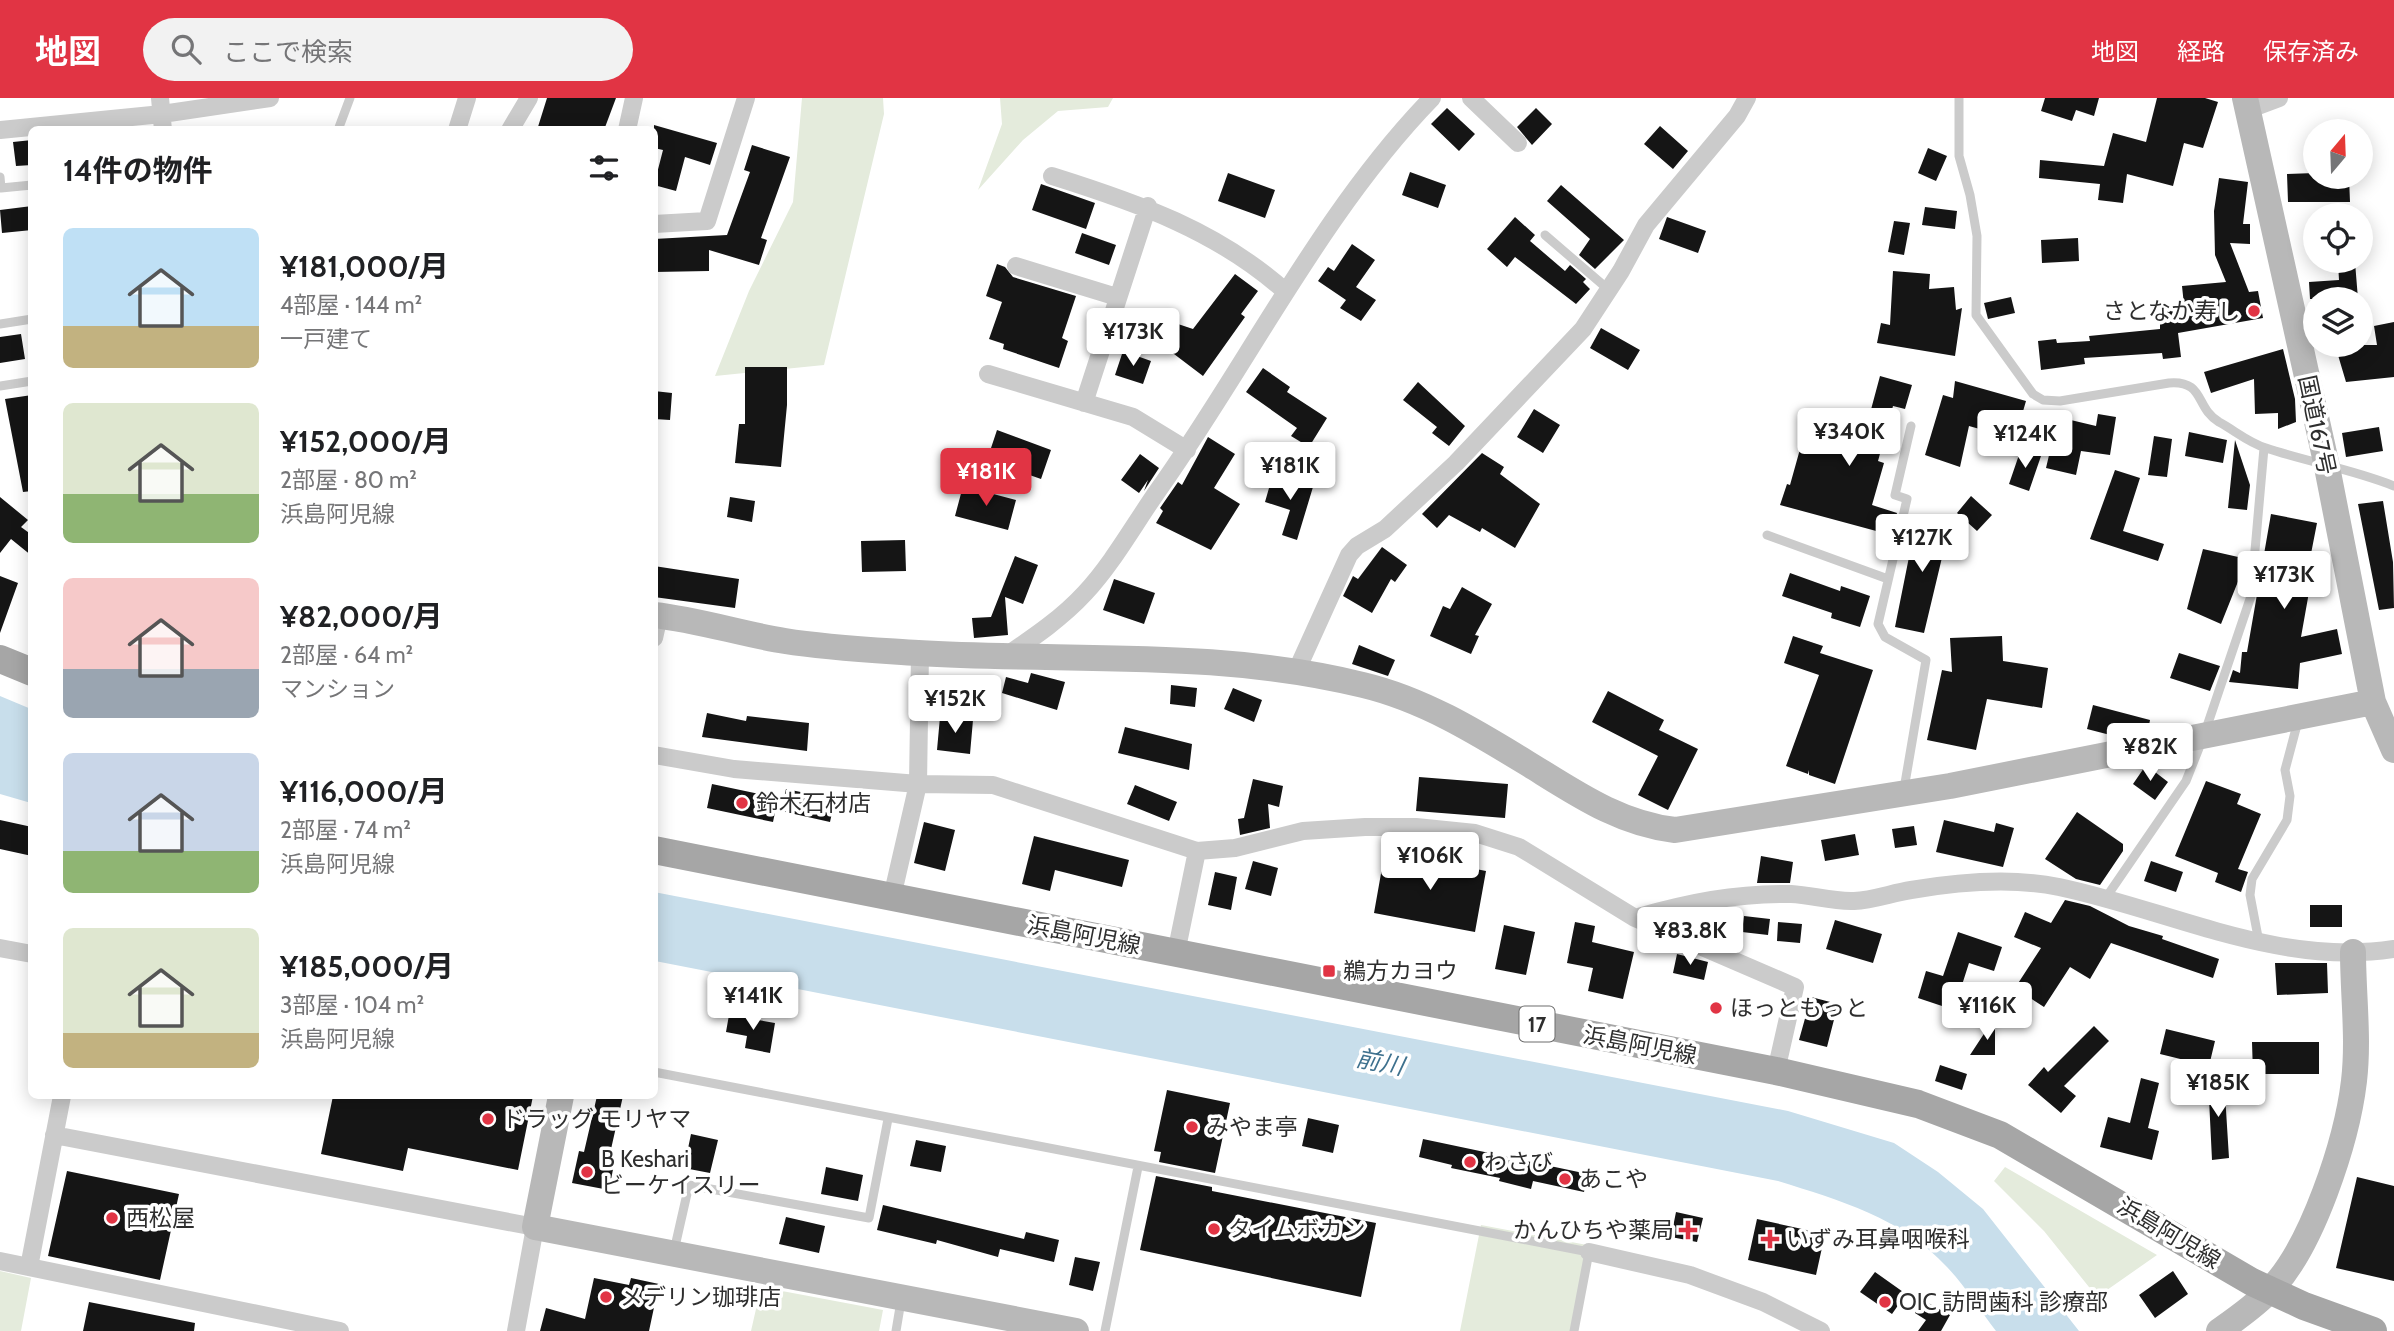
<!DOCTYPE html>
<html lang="ja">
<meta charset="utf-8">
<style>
body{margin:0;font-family:Cabin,"Noto Sans JP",sans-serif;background:#f2f2f2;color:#202124;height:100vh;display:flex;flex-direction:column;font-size:26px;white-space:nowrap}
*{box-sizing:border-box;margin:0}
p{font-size:23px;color:#757577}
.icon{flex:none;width:38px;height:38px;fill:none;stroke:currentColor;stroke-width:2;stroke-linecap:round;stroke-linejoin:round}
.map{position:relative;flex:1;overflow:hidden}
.panel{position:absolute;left:28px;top:28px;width:630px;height:973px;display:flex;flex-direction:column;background:#fff;border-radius:10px;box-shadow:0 4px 18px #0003}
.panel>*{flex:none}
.needle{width:46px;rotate:19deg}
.controls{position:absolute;left:2303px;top:21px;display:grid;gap:14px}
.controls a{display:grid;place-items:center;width:70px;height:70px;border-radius:50%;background:#fff;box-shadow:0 4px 18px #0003;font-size:35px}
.price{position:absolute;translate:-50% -60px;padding:0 16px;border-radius:7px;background:#fff;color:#222;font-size:23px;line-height:46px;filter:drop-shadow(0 2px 4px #0008)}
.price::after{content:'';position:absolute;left:50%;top:42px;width:21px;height:16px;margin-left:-10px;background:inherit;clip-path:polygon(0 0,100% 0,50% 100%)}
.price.on{background:#e13444;color:#fff}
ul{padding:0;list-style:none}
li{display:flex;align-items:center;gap:21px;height:175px;padding:0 35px}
li span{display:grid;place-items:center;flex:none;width:196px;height:140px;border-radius:10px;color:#555}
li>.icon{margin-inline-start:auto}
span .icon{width:84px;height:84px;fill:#fffc;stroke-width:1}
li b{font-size:30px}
h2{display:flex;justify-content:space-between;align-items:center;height:84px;padding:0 35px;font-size:30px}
header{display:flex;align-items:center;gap:42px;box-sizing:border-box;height:98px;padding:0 35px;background:#e13444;color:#fff}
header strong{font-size:33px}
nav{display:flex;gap:38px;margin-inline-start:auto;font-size:24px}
.search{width:490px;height:63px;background:#f2f2f2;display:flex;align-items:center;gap:18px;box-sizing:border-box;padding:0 24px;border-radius:38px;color:#757577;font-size:26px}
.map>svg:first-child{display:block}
.green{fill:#e4ebdc}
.water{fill:#c8deeb}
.building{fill:#151515}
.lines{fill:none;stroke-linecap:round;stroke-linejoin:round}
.lane{stroke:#cbcbcb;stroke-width:9}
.street{stroke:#cbcbcb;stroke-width:18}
.secondary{stroke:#b8b8b8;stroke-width:26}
.primary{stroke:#a6a6a6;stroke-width:28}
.poi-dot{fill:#e13444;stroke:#fff;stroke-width:2.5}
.labels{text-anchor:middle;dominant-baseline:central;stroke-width:7;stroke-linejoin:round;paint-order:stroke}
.shield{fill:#fff;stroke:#6d6d6d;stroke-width:2}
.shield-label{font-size:21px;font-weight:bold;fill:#2e2e2e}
.poi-label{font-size:23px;fill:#2e2e2e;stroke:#fff;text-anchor:start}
.street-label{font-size:23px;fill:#2e2e2e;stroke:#fff}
.water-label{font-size:24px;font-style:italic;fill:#3e718e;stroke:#fff}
</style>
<header>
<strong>地図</strong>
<div class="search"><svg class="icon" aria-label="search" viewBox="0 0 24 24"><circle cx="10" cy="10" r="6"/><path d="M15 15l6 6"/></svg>ここで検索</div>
<nav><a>地図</a><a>経路</a><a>保存済み</a></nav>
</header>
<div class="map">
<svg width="2394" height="1233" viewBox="0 0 2394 1233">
<rect width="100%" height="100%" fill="#fff"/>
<path class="green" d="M802 0H883L884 16 824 267 715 278 749 193 793 104Z
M1000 0H1113L1108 9 1058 13 1023 42 978 92 1002 26Z
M2005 1069 2157 1157 2097 1199 2044 1133 1994 1083Z
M1481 1127 1587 1147 1571 1233H1460Z
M0 1173 31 1180 21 1233H0Z
M761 1189 883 1212 879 1233H751Z"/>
<path class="water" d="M0 598 31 611V705L0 696Z
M654 794 1788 1013 1894 1045 1938 1074 1983 1111 2079 1233H1996C1980 1212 1965 1188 1947 1169 1902 1120 1839 1102 1778 1083L655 863Z"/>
<path class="building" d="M547 0H616L604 32H537Z
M2045 0H2099L2094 18 2076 12 2072 23 2041 13Z
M2157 0H2205L2218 4 2203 50 2184 45 2173 88 2127 76 2123 105 2098 102 2100 86 2039 80 2040 62 2104 68 2113 35 2146 44Z
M1447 10 1475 36 1459 53 1431 26Z
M1536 10 1552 26 1532 47 1517 29Z
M654 27 717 45 710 67 685 59 676 93 654 87 663 52 654 50Z
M1660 28 1688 53 1673 71 1644 46Z
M32 42V67L16 68 13 44Z
M752 47 790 59 761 140 767 142 759 167 709 152V173L654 174V141L727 137 750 74 744 72Z
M1928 50 1947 58 1936 83 1918 75Z
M1410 74 1446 87 1438 110 1402 97Z
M1228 75 1275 92 1265 120 1218 103Z
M2315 75V79H2349L2350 104H2288L2287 76Z
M2219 80 2248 84 2243 126H2250V146L2230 145 2249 194 2258 193 2263 220 2178 235 2181 259 2163 261 2162 255 2084 260 2085 266 2041 272 2038 243 2056 241 2057 245 2090 243 2089 238 2160 231V209L2184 207 2182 188 2226 184 2215 157 2214 113Z
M1041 86 1095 105 1086 131 1032 112Z
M1561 87 1624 142 1595 171 1579 157 1590 141 1547 103Z
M32 108V132L2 135 0 112Z
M1925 109 1957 113 1955 131 1922 127Z
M1515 119 1535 137 1530 143 1565 173 1570 167 1586 181 1583 184 1590 191 1576 206 1515 159 1507 169 1487 151Z
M1667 119 1706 133 1698 155 1659 141Z
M1894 123 1910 125 1904 157 1888 154Z
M1082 135 1116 147 1109 167 1075 155Z
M2078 140 2079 163 2042 165 2041 142Z
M1352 146 1375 162 1356 189 1376 202 1361 223 1340 210 1346 202 1318 183 1328 169 1334 173Z
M2355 164 2358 201H2310L2309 184 2339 182 2338 165Z
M997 166 1005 169 1013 179 1076 198 1062 240 1068 243 1059 270 1003 251 1004 246 989 241 1002 204 986 198Z
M1893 173 1930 176 1929 191 1954 189 1956 212 1962 210 1955 258 1877 245 1881 225 1890 227Z
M1235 176 1258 193 1241 216 1245 219 1203 278 1145 234 1151 217 1193 231Z
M2011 199 2015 215 1988 221 1984 205Z
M2394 224V279L2346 284 2335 247H2377L2374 228Z
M1601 230 1640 252 1628 272 1590 250Z
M21 236 25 261 0 265V239Z
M2283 251 2295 301 2296 324 2278 331V315L2255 316 2254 281 2211 295 2204 274Z
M1123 253 1151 263 1143 286 1115 277Z
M745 269H787V307L781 369 735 365 739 326H745Z
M1263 270 1290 289 1287 294 1327 320 1309 349 1291 338 1297 330 1246 294Z
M1880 278 1912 287 1905 311 1893 308 1878 363 1884 365 1872 407 1897 415 1891 437 1780 407 1787 386 1790 387 1802 344 1840 355 1851 314 1869 319Z
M1955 283 2026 303 2015 341 1969 328 1960 369 1925 357 1943 297 1953 300Z
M1418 284 1465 328 1449 348 1432 335 1437 329 1403 302Z
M654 293 672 295 670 322 654 321Z
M32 297V393L23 394 5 301Z
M1534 311 1560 327 1543 355 1517 339Z
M2098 316 2116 319 2110 357 2081 353 2076 377 2046 370 2058 319 2096 328Z
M2379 329 2383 353 2346 359 2342 335Z
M997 332 1051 352 1041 381 987 362Z
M2189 334 2227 342 2223 365 2185 358Z
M2154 338 2172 341 2167 379 2148 377Z
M1208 339 1235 356 1214 390 1240 406 1211 452 1156 425 1163 413 1160 410 1178 384 1182 387Z
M2235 342 2250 387 2247 412 2228 410Z
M2021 351 2041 358 2029 393 2009 386Z
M1482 355 1504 369 1500 376 1540 406 1515 450 1482 430 1480 434 1449 417 1437 430 1422 416Z
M1140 356 1159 370 1144 393 1148 382 1139 395 1121 382Z
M2115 372 2140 380 2123 433 2164 446 2158 463 2090 441Z
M1273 376 1313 389 1297 442 1282 437 1290 412 1265 404Z
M963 388 1016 402 1008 432 955 418Z
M1971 398 1992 417 1977 433 1957 415Z
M0 399 28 422 21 429 32 437V458L11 441 0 455Z
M730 399 755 403 752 424 727 419Z
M2383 403 2393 464 2394 510 2379 512 2358 406Z
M2271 416 2317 425 2309 466H2314L2301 539 2337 531 2342 556 2300 565 2298 591 2229 584 2233 572 2240 575 2242 554H2247Z
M1917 419 1950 426 1924 535 1895 529Z
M905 442 906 473 862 474 861 443Z
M1382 449 1407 467 1395 484 1391 481 1372 515 1343 498 1353 478 1358 481Z
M2203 451 2247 461 2221 526 2187 511Z
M1015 458 1038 467 1023 506 1005 499 1008 537 974 540 972 520 991 519Z
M654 468 739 481 735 510 654 499Z
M1790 475 1840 493 1841 488 1870 498 1860 529 1831 520 1832 515 1782 498Z
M0 478 18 485 0 535Z
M1114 481 1155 495 1144 526 1103 512Z
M1462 489 1492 506 1475 537 1479 538 1471 556 1430 538 1443 508 1450 511Z
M1793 538 1823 548 1820 555 1873 572 1835 686 1809 677V672L1808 676 1786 668 1819 577 1784 565Z
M2002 538 2003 563 2048 570 2042 610 1987 601 1976 652 1927 642 1942 572 1952 574 1950 540Z
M1359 547 1395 562 1388 578 1352 566Z
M2179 555 2220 568 2210 593 2170 580Z
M1031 575 1065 584 1057 612 1002 595 1006 579 1028 585Z
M1171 587 1197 590 1195 609 1170 606Z
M1233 590 1262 602 1254 624 1224 611Z
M1608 593 1664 622 1659 632 1698 651 1668 712 1638 697 1658 658 1592 624Z
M2093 607 2150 622 2148 633 2118 639 2087 631Z
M707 615 746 623 747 618 809 625 807 653 702 639Z
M940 619 973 622 970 656 937 652Z
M1125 629 1192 646 1189 672 1118 655Z
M2146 667 2168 684 2155 702 2133 686Z
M1419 679 1508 686 1505 720 1416 713Z
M1253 681 1283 688 1279 709 1268 706 1270 730 1240 737 1238 721 1244 720Z
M2206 683 2241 696 2237 706 2261 716 2238 771 2248 774 2241 794 2215 784 2218 775 2175 758Z
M712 686 778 700 773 724 707 710Z
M1135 687 1177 704 1169 723 1127 706Z
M786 691 835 701 830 724 781 713Z
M2077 714 2123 746V753L2100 787 2076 781 2045 761Z
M0 722 32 729V758L0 751Z
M1944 722 1994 734 1996 725 2014 730 2003 769 1936 754Z
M924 724 955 732 945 773 914 765Z
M1914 728 1917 747 1895 750 1892 731Z
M1855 736 1859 757 1825 763 1821 742Z
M1034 738 1129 762 1122 789 1055 772 1050 793 1022 786Z
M1385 753 1486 773 1475 834 1374 815Z
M1761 758 1793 764 1790 785H1757Z
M1253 763 1278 770 1271 798 1245 791Z
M2151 763 2183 774 2176 794 2144 783Z
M1215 774 1237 779 1231 812 1208 807Z
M2065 802 2090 808 2129 828 2163 838 2162 841 2219 861 2213 880 2111 845 2090 881 2070 869 2044 909 2015 890 2041 850 2014 839 2025 814 2051 825Z
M2310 807H2342V829H2310Z
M1744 818 1770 821 1768 837 1742 834Z
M1712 819H1735V837H1712Z
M1835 822 1882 836 1873 865 1826 851Z
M1575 824 1595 828 1592 844 1634 854 1623 901 1588 893 1593 870 1567 865Z
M1778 824 1802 826 1800 845 1777 843Z
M1504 827 1535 834 1526 877 1495 871Z
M1958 834 2002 849 1994 873 1969 865 1954 912 1918 900 1926 873 1943 878Z
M1677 856 1708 864 1704 882 1673 875Z
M2275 865H2327L2328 895 2277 897Z
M1811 899 1838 906 1827 949 1799 942Z
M729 917 775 925 770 955 745 950 747 938 726 934Z
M1995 919V957H1970Z
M2094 928 2109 943 2064 988 2076 998 2061 1015 2028 987 2044 969 2048 974Z
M2166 931 2215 943 2209 968 2160 956Z
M2252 944H2319V976H2253Z
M1940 967 1967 976 1962 992 1935 983Z
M2141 980 2159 985 2148 1030 2159 1033 2152 1062 2100 1049 2108 1019 2130 1025Z
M2208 980H2224L2229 1060 2212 1062Z
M1167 992 1230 1005 1215 1075 1159 1064 1161 1054 1154 1053Z
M333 998H533L518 1072 408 1050 403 1073 321 1056Z
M597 998H623L609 1060 615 1061 609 1092 572 1085 579 1053 584 1054Z
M1308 1020 1339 1027 1333 1055 1302 1048Z
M691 1036 718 1042 710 1075 684 1070Z
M1423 1041 1588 1076 1584 1094 1533 1083 1531 1091 1499 1083 1500 1080 1451 1070 1452 1067 1419 1059Z
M916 1042 946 1048 941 1074 910 1068Z
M826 1069 863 1077 858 1103 821 1096Z
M67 1073 179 1096 160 1182 48 1158Z
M1156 1078 1212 1089V1093L1376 1125 1361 1199 1140 1152Z
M2357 1079 2394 1088V1183L2336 1170Z
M883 1107 1024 1141 1026 1134 1059 1142 1054 1164 1000 1151 998 1159 937 1142 936 1146 877 1132Z
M1676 1114 1703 1120 1697 1144 1671 1139Z
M786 1119 825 1128 819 1155 779 1146Z
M1757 1121 1825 1136 1816 1177 1748 1162Z
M1075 1159 1100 1164 1093 1193 1069 1187Z
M2173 1173 2188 1196 2155 1220 2139 1197Z
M1875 1174 1906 1196 1892 1216 1860 1194Z
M594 1180 629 1187 631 1180 659 1186 649 1233H540L546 1210 585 1221Z
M1923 1202 1950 1217 1941 1233H1918L1926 1222 1915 1215Z
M89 1204 195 1225 194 1233H83Z"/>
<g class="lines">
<path class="lane" d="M1959 0V58L1970 97 1977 138 1976 217 2033 296 2043 302 2060 303 2169 285C2205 282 2195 310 2219 324 2234 332 2249 345 2266 350 2308 364 2351 371 2394 388
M338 32 350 0
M0 79 1 90 32 87
M1545 137 1609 192
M0 226 32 221
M0 288 32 283
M1767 437 1888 481
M1904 691 1926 562 1885 539 1878 526 1907 401 1895 397 1911 328
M2105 801 2186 683 2203 640 2251 498 2264 350
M2259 844 2250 797 2252 781 2287 722 2290 698 2285 672 2298 623
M654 974 1589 1154 1574 1233
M674 1153 689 1087 869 1120 888 1021
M896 1233 901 1203
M1105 1233 1138 1069"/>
<path class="street" d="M160 0 163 32
M1471 0 1518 45
M2247 12 2279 0
M0 32 162 16 270 0
M457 32 467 0
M510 32 529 0
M627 32 634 0
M1052 78C1138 105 1218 133 1286 194
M654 126 707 123 746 0
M1016 168 1117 199
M988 276 1133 319 1187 352
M1084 305 1148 108
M654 540 659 518
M1006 558C1034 539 1062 520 1085 495 1113 465 1135 425 1159 391 1249 264 1323 112 1432 0
M1296 574 1349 457 1357 448 1385 431 1456 365 1583 231 1621 173 1646 127 1737 18 1747 0
M654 657 734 671 918 686 993 687 1197 753 1235 750 1303 733 1365 729H1416L1475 735 1519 749 1635 820 1795 889 1776 973
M892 799 918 686 920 555
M1635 820C1687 805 1736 795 1791 796 1812 797 1833 804 1854 803 1873 802 1892 795 1911 792 1958 784 2011 779 2059 789 2169 812 2278 869 2394 851
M0 850 32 856
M1176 855 1197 753
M54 1037 535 1129 516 1233
M1589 1154 1690 1177 1763 1204 1821 1233
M0 1163 340 1233
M29 1169 62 998"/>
<path class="secondary" d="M2245 0 2326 364 2373 604 2394 652
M654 517C699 522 741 536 785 543 828 550 874 552 918 555 1066 564 1218 551 1363 587 1426 602 1481 637 1535 670 1580 698 1622 726 1675 732L1950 688 2373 604
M561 998 535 1129 1076 1233
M2219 1233C2236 1221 2255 1208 2269 1193 2312 1151 2347 1042 2354 983 2359 941 2353 896 2353 854"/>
<path class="primary" d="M0 561 32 574
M654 752 1776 973 1918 1006 2000 1037 2252 1184 2304 1208 2373 1233"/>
</g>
<g class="poi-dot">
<circle cx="2254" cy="213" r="7"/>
<circle cx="742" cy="705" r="7"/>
<rect x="1322" y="866" width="14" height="14" rx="3.5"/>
<circle cx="1716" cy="910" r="7"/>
<circle cx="488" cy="1021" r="7"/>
<circle cx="1192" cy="1029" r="7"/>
<circle cx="1470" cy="1064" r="7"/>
<circle cx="587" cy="1074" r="7"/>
<circle cx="1565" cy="1081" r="7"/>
<circle cx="112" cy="1120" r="7"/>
<circle cx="1214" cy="1131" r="7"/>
<path d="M1684.5 1121.5h7v7h7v7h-7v7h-7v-7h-7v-7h7z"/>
<path d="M1766.5 1130.5h7v7h7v7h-7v7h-7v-7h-7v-7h7z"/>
<circle cx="606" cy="1199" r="7"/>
<circle cx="1885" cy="1204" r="7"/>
</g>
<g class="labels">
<rect class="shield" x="1519.5" y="908.5" width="35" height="35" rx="5"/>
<g class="shield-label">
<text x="1537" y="926">17</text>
</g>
<g class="poi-label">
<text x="2240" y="213" text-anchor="end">さとなか寿し</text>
<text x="756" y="705">鈴木石材店</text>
<text x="1343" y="873">鵜方カヨウ</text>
<text x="1730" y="910">ほっともっと</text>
<text x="502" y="1021">ドラッグ モリヤマ</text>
<text x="1206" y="1029">みやま亭</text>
<text x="601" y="1061">B Keshari<tspan x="601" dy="26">ビーケイスリー</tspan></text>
<text x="1484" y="1064">わさび</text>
<text x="1579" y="1081">あこや</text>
<text x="126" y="1120">西松屋</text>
<text x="1228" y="1131">タイムボカン</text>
<text x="1674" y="1132" text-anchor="end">かんひちや薬局</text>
<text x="1786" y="1141">いずみ耳鼻咽喉科</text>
<text x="620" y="1199">メデリン珈琲店</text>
<text x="1899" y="1204">OIC 訪問歯科 診療部</text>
</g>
<g class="street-label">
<text transform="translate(2317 327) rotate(78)">国道167号</text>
<text transform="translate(1084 837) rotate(11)">浜島阿児線</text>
<text transform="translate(1640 947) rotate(11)">浜島阿児線</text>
<text transform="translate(2169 1135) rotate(31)">浜島阿児線</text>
</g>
<g class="water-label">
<text transform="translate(1380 964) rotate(11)">前川</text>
</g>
</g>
</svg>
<div class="controls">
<a><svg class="needle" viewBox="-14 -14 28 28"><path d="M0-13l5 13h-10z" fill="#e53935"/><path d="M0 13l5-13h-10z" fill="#757577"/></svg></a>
<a><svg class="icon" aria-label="locate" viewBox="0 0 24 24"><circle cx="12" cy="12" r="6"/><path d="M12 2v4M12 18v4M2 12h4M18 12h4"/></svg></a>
<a><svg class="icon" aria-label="layers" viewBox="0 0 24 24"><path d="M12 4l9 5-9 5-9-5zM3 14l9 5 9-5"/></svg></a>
</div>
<b class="price" style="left:1133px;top:270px">¥173K</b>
<b class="price" style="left:1849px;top:370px">¥340K</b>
<b class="price" style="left:2025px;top:372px">¥124K</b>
<b class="price" style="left:1290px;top:404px">¥181K</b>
<b class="price on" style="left:986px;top:410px">¥181K</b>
<b class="price" style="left:1922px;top:476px">¥127K</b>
<b class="price" style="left:2284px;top:513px">¥173K</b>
<b class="price" style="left:955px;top:637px">¥152K</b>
<b class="price" style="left:2150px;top:685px">¥82K</b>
<b class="price" style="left:1430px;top:794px">¥106K</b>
<b class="price" style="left:1690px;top:869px">¥83.8K</b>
<b class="price" style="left:753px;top:934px">¥141K</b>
<b class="price" style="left:1987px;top:944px">¥116K</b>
<b class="price" style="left:2218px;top:1021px">¥185K</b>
<section class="panel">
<h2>14件の物件<svg class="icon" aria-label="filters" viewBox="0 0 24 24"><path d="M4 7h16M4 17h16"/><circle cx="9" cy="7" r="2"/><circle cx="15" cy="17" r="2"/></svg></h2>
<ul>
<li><span style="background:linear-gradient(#bfe0f5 70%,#c2b280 0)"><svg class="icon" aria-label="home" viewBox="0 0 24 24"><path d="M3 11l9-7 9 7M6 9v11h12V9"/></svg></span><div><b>¥181,000/月</b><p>4部屋 · 144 m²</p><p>一戸建て</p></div></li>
<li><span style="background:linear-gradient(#dfe7d0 65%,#8fb573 0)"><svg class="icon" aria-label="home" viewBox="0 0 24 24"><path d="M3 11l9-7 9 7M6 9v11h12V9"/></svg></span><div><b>¥152,000/月</b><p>2部屋 · 80 m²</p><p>浜島阿児線</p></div></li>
<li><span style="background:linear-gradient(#f6c9c9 65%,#9aa5b1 0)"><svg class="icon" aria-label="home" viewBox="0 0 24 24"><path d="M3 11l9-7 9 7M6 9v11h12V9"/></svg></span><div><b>¥82,000/月</b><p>2部屋 · 64 m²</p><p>マンション</p></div></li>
<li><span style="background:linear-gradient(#c9d6e8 70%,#8fb573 0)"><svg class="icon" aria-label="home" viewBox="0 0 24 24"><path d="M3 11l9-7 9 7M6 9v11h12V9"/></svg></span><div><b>¥116,000/月</b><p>2部屋 · 74 m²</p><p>浜島阿児線</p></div></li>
<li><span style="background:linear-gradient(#dfe7d0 75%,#c2b280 0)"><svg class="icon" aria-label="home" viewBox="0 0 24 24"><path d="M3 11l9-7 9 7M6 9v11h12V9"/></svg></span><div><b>¥185,000/月</b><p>3部屋 · 104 m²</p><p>浜島阿児線</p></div></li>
</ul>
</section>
</div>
